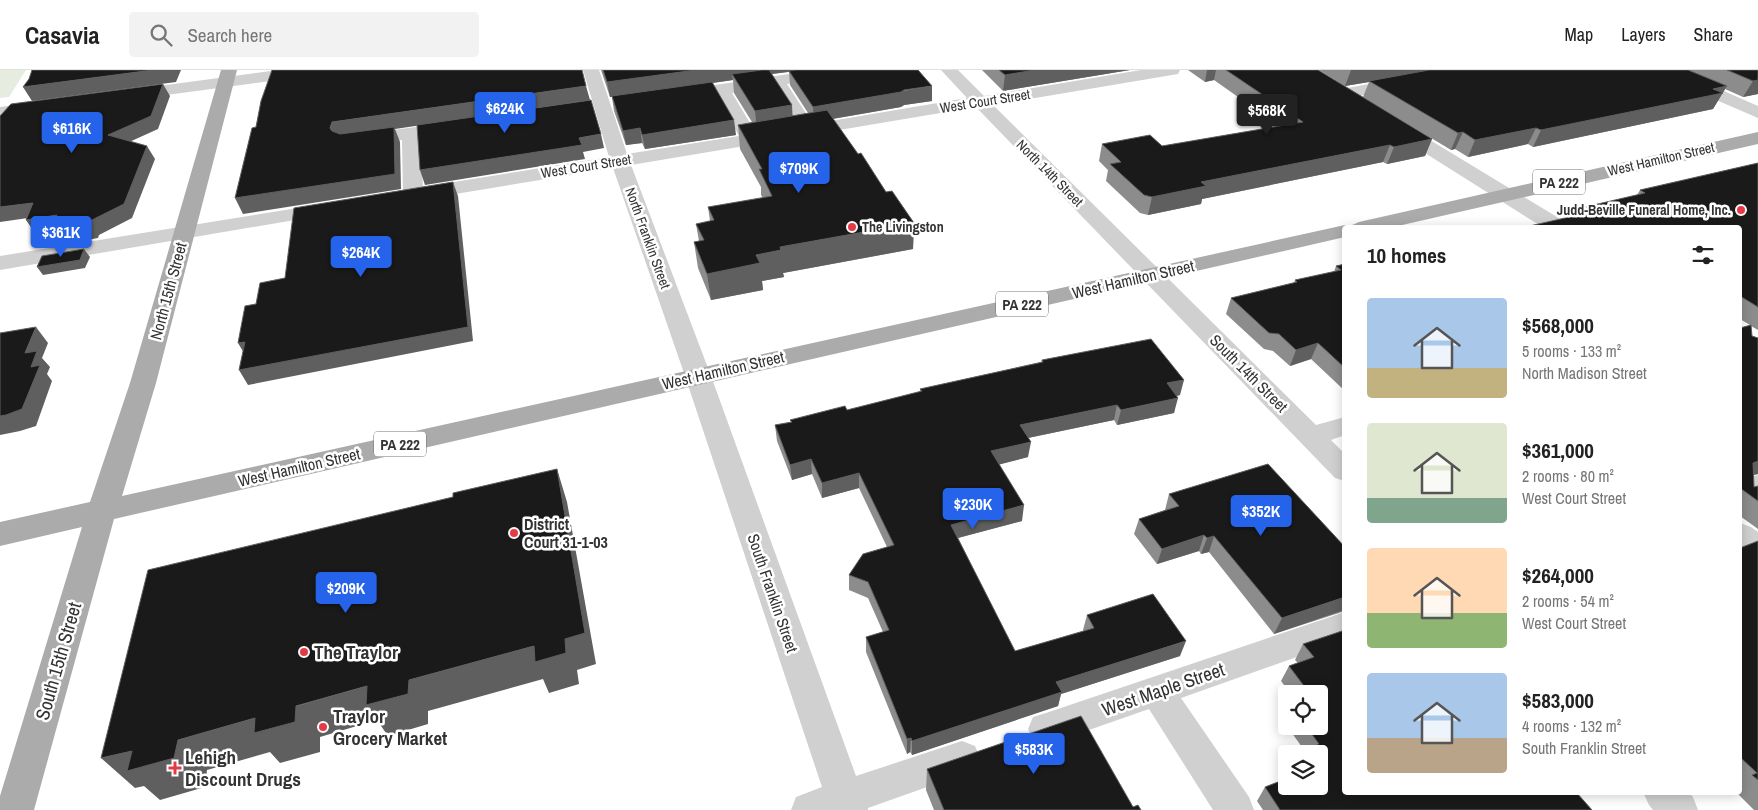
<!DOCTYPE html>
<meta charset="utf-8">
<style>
body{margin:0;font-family:"Archivo Narrow",sans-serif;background:#f2f2f2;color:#222;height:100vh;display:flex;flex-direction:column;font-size:19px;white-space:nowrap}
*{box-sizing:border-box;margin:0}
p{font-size:16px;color:#767676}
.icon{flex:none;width:28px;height:28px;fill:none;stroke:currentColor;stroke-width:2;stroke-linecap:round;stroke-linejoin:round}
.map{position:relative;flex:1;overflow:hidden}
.panel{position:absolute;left:1342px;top:155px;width:400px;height:570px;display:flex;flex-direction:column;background:#fff;border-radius:5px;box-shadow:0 2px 12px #0003}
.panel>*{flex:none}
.controls{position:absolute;left:1278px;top:615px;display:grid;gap:10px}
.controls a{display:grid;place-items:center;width:50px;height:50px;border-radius:5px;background:#fff;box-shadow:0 2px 12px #0003;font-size:25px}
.price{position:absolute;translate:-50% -42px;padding:0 11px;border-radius:5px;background:#2563eb;color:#fff;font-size:16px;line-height:32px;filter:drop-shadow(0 1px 2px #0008)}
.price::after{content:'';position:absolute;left:50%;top:30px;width:15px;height:11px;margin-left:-8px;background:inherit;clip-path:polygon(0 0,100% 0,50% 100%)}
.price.current{background:#222;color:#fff}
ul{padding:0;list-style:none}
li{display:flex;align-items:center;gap:15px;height:125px;padding:0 25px}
li span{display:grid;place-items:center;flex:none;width:140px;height:100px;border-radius:5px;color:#555}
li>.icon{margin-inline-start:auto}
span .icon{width:60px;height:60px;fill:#fffc;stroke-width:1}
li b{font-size:21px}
h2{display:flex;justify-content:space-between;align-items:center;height:60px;padding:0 25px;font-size:21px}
header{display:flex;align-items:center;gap:30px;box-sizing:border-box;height:70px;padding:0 25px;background:#fff;border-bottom:1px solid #e0e0e0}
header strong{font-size:24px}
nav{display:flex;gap:28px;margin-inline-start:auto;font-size:18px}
.search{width:350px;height:45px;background:#f2f2f2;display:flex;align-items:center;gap:12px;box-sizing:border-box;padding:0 18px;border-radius:5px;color:#767676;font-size:19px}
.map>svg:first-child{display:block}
.green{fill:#e6ecdf}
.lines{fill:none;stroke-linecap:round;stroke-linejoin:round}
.minor{fill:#d0d0d0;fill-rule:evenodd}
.major{fill:#ababab;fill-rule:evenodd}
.wall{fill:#8c8c8c;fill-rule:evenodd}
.shaded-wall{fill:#5f5f5f}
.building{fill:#1a1a1a;stroke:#5f5f5f}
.poi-dot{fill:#e63946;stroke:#fff;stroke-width:2}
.labels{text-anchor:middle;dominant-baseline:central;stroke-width:5;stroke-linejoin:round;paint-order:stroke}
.far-street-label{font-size:14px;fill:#333;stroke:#fff}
.far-poi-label{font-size:14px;font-weight:bold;fill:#333;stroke:#fff;text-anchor:end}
.shield{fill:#fff;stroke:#707070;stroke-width:1}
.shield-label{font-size:15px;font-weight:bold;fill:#333}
.street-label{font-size:16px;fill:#333;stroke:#fff}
.poi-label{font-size:16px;font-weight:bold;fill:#333;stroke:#fff;text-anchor:start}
.near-poi-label{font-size:19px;font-weight:bold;fill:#333;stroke:#fff;text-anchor:start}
.near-street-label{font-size:19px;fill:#333;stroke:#fff}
</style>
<header>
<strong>Casavia</strong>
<div class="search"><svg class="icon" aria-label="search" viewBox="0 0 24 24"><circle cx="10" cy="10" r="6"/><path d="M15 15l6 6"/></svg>Search here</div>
<nav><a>Map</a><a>Layers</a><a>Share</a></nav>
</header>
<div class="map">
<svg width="1758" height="740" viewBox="0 0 1758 740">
<rect width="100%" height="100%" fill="#fff"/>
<path class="green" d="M0 0H26L9 27 0 28Z"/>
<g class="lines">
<path class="minor" d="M278 0H324L322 4 316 5 129 30 123 29 120 25 123 21 129 20Z
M583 0H599L627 84 739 66 716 25 681 30 675 29 672 25 675 21 681 20 816 0H858L856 4 850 5 787 14 813 54 967 28 941 0H958L984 26 1141 0H1180L1178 4 1172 5 993 35 1316 355 1345 347V365L1331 370 1345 384V411L1335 408 976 37 631 95 711 306 856 706 962 671 975 676 980 688 975 700 868 738V740H791L796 727 822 717 685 306 613 98 413 131 406 129 403 125 402 70 361 76 354 74 352 70 354 66 361 64 455 52 461 53 464 57 461 61 420 67 423 117 609 87ZM771 17 796 56 756 63 732 23Z
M1444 0H1479L1477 4 1471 5 1342 29 1336 28 1333 24 1336 20 1342 19Z
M1654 0H1676L1758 36V48L1656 4Z
M42 31 48 32 51 36 48 40 0 47V37Z
M1396 52 1402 53 1567 153 1569 158H1544L1390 61 1387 57 1390 53Z
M329 133 336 135 339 139 336 143 0 200V186Z
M1758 405V426L1740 432V410Z
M1740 453 1751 457 1758 462V491L1747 487 1740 482Z
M1345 542V570L1181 628 1249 727 1254 740H1213L1149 639 1046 675 1033 671 1028 659 1033 647 1046 643Z
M1643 722H1688L1693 727 1698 740H1653L1649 735Z"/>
<path class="major" d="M221 0H237L156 313 122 426 1345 155 1350 156 1359 152 1758 62V74L1389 158H1345V167L114 449 34 740H0V726L82 457 0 476V452L90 432 130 313Z"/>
</g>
<path class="wall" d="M601 0H918L932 31 904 35 901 37 833 49 886 122 914 153 913 179 783 203 784 207 762 211 763 220 711 230 698 198 694 172 699 171 696 154 710 151 708 137 763 128 761 125V117L740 79 738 55 752 52 734 23 733 10 713 13 736 65 645 79 642 73 626 75 614 41 612 27H610ZM789 2 790 15 808 43 792 46V35L772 4Z
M982 0H1130L1003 21Z
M1188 0H1318L1432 69 1425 86 1387 94 1383 92 1202 129 1201 134 1148 145 1140 143 1106 111 1108 100 1099 91 1102 74 1162 76 1279 56 1214 10 1205 12Z
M1319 0H1758V24L1743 27 1725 19 1713 39 1533 77 1528 74 1468 87 1455 79 1451 80 1363 27 1369 12 1345 16Z
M1758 93V260L1751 256 1752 266 1758 268V404L1754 405V417L1758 416V459L1740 446V258L1750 255 1740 249V158L1581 144 1585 137 1637 125 1640 120Z
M1345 194V321L1311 289 1290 296 1273 281 1264 279 1226 244 1231 228 1294 213 1295 210 1334 202 1336 196Z
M1042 290 1180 325 1177 326 1174 343 1117 355 1114 350 1028 368V387L999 394 1022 451 958 468 1015 581 1084 561 1083 560 1087 545 1180 586 1061 624 1058 636 912 685 910 682 907 684 866 582V567L883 562 868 528 849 520V505L887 477 859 418 822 428 812 404 792 410 777 371 775 355 791 352 790 350 847 340 920 322V319L1041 292Z
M1169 424 1345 477V541L1274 564 1209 482 1201 484 1199 481 1157 494 1134 464 1139 449 1165 440Z
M1758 471V740H1754L1736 722H1740V478Z
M1303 574 1592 740H1263L1257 731 1265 717 1319 716V684H1299L1301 682 1304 680 1287 656H1319V624H1291L1281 611 1289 596 1298 593 1295 590Z
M927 699 1133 737 1141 740H934L926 720Z"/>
<path class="shaded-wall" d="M153 0H181L176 12 32 31 23 17Z
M696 0H802L735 9 732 4 733 10 610 27 607 12Z
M1035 0H1130L1003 21 1005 5Z
M1207 0H1216L1214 10 1205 12Z
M1351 0H1433L1369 11V12L1345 16Z
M1758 10V24L1743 27 1753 11Z
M163 14 170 26 158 59 116 78 108 65Z
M586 16 590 30 395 59 400 72 401 119 243 144 235 128 336 73 330 58 332 52Z
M932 16V31L904 35 901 37 814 52 813 37Z
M1727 16 1713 39 1533 77 1541 60 1713 19Z
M792 35 793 55 757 61 755 41Z
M734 50 736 65 645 79 642 65Z
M640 58 642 73 626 75 623 61Z
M1536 58 1528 74 1468 87 1475 70Z
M1463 62 1455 79 1451 80 1458 63Z
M601 64 604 78 583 82 585 89 425 115 420 100 579 68Z
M1432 69 1425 86 1387 94 1394 77Z
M1390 75 1383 92 1202 129 1201 134 1148 145 1152 127 1201 112Z
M147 76 155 89 132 148 99 165 98 168 58 175 48 161 35 163 26 150 57 145 90 151Z
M453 112 458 126 473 271 248 315 239 300Z
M33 133 42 146 0 152V137Z
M914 153 913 179 783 203 784 207 762 211 763 220 711 230 707 204 780 177Z
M84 179 90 187 85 198 43 205 37 197Z
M36 257 48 273 42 288 50 297 47 304 52 311 36 356 20 361 0 365V346L31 297 25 283Z
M245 272 247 288 238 273Z
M1318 273 1311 289 1290 296 1296 280Z
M1184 310 1180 325 1163 329 1167 313Z
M1178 328 1174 343 1117 355 1121 340Z
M1117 335 1114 350 1018 370 1020 355Z
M1031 372 1028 387 990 397 991 381Z
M811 389 812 404 792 410 790 395Z
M1758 391V404L1740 408 1753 393Z
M557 399 567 432 596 594 577 600 579 614 549 623 543 609 428 641V654L388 666 377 650 320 667V682L280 693 270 682 207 700 205 717 160 730 144 716 135 718 101 688 178 670 367 616 409 610 534 576 565 569Z
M859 403V418L822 428V413Z
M1024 435 1022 451 950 470 951 455Z
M1204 465 1199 481 1157 494 1162 479Z
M1214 466 1209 482 1201 484 1207 468Z
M1345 527 1344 540 1274 564 1282 548Z
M1186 571 1180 586 1061 624 1058 636 912 685V671L1056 612Z
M911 668 910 682 907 684V669Z"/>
<path class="building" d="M32 0H153L23 17 29 9Z
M272 0H582L586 16 332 52 330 58 332 61 340 64 394 57 395 104 235 128 252 58 256 57 261 31Z
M603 0H696L607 12Z
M762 0H769L792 35 755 41 732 4Z
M796 0H918L932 16 904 20 901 22 813 37 789 1Z
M999 0H1035L1005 5Z
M1226 0H1318L1432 69 1394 77 1390 75 1201 112 1206 116 1152 127 1144 125 1110 94 1121 92 1102 74 1150 65 1162 76 1303 52Z
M1429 0H1688L1727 16 1713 19 1723 23 1541 60 1536 58 1475 70 1463 62 1458 63 1369 11Z
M1727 0H1758V10L1753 11Z
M712 12 734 50 642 65 640 58 623 61 612 26Z
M163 14 151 46 108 65 147 76 124 134 90 151 89 155 48 161 57 145 26 150 33 133 0 137V46L11 34Z
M591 30 601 64 579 68 582 75 420 100 417 55Z
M827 40 858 84 861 83 886 122 892 121 914 153 780 177 781 180 756 185 760 193 707 204 694 172 704 170 696 154 714 150 708 137 772 126 759 99H762L738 55Z
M1758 93V237L1740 226V158H1521L1578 145 1590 141 1585 137 1645 123 1640 120Z
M453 112 468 257 239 300 245 272 238 273 245 236 256 234 260 213 285 208 294 138Z
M84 179 80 190 37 197 42 186Z
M1345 194V298L1318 273 1296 280 1279 264 1269 263 1231 228 1297 212 1295 210 1341 200 1336 196Z
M1751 255 1752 266 1758 268V391L1753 393 1754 417 1758 416V431L1740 418V258Z
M36 257 25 283 37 281 31 297 40 295 22 339 6 345 0 346V263Z
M1151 269 1184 310 1167 313 1178 328 1121 340 1117 335 1020 355 1031 372 991 381 1024 435 951 455 1015 581 1094 558 1087 545 1153 524 1186 571 1056 612 1062 622 912 671 911 668 907 669 866 567 889 560 868 512 849 505 863 484 894 475 859 403 822 413 811 389 790 395 775 355 792 352 790 350 845 336 847 340 922 321 920 319 1043 292 1042 290Z
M1268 394 1345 477V527L1282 548 1214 466 1207 468 1204 465 1162 479 1139 449 1179 436 1169 424Z
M557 399 585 563 565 569 566 583 535 592 534 576 409 610 408 624 366 635 367 616 296 636 295 652 254 663 255 648 178 670 174 688 127 701 132 681 101 688 148 500 453 427V423Z
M1758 471V710L1752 705 1757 703 1740 687V478Z
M1345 560V722H1576L1592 740H1280L1265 717 1286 709V716H1319V684H1302L1301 682 1319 674 1306 656H1319V624H1310L1289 596 1314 587 1303 574Z
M1081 646 1133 737 1138 735 1141 740H944L927 699Z"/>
<g class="poi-dot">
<circle cx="1741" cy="140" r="5"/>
<circle cx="852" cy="157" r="5"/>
<circle cx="514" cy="463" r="5"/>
<circle cx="304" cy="582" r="5"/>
<circle cx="323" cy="657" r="5"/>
<path d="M172.5 690.5h5v5h5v5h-5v5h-5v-5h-5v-5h5z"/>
</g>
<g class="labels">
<g class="far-street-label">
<text transform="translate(985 31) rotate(-9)">West Court Street</text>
<text transform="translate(1661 89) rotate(-13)">West Hamilton Street</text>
<text transform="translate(586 96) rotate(-9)">West Court Street</text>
<text transform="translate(1050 103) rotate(45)">North 14th Street</text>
<text transform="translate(648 168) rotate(70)">North Franklin Street</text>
</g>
<g class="far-poi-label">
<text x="1731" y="140">Judd-Beville Funeral Home, Inc.</text>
<text x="862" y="157" text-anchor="start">The Livingston</text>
</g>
<g class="shield">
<rect x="1533" y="99.5" width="52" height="25" rx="4"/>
<rect x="996" y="221.5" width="52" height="25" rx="4"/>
<rect x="374" y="361.5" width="52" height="25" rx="4"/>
</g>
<g class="shield-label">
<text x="1559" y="112">PA 222</text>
<text x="1022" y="234">PA 222</text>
<text x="400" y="374">PA 222</text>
</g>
<g class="street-label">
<text transform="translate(1133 209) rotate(-13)">West Hamilton Street</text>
<text transform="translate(168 221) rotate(-75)">North 15th Street</text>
<text transform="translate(723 300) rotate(-13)">West Hamilton Street</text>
<text transform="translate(1249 303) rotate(45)">South 14th Street</text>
<text transform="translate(299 397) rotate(-13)">West Hamilton Street</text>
<text transform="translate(773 523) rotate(71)">South Franklin Street</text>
</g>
<g class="poi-label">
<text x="524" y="454">District<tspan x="524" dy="18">Court 31-1-03</tspan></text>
</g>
<g class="near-poi-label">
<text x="314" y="582">The Traylor</text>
<text x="333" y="646">Traylor<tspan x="333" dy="22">Grocery Market</tspan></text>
<text x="185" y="687">Lehigh<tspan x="185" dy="22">Discount Drugs</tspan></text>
</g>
<g class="near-street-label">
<text transform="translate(58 591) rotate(-74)">South 15th Street</text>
<text transform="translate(1163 619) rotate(-19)">West Maple Street</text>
</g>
</g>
</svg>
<div class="controls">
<a><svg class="icon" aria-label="locate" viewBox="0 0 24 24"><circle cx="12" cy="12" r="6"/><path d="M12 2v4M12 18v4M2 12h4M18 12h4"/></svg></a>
<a><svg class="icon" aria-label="layers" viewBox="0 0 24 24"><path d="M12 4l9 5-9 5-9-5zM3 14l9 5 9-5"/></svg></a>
</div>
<b class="price" style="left:505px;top:64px">$624K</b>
<b class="price current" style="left:1267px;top:66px">$568K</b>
<b class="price" style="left:72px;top:84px">$616K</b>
<b class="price" style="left:799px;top:124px">$709K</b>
<b class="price" style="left:61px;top:188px">$361K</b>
<b class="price" style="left:361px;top:208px">$264K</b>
<b class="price" style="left:973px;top:460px">$230K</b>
<b class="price" style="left:1261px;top:467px">$352K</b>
<b class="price" style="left:346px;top:544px">$209K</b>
<b class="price" style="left:1034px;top:705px">$583K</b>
<section class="panel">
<h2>10 homes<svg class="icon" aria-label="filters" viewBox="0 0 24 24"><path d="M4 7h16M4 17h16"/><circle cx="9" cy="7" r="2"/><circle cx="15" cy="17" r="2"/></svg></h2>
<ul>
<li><span style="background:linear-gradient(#a9c7e8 70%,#c2b280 0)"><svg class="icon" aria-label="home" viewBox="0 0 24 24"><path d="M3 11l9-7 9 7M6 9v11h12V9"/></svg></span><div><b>$568,000</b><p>5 rooms · 133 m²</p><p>North Madison Street</p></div></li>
<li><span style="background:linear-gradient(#dfe7d0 75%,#7fa58c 0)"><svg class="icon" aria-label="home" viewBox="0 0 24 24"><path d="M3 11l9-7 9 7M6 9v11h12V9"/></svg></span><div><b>$361,000</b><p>2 rooms · 80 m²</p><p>West Court Street</p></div></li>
<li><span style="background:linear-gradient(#ffd9b3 65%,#8fb573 0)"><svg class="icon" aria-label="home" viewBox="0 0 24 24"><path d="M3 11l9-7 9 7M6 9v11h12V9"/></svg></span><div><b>$264,000</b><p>2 rooms · 54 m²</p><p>West Court Street</p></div></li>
<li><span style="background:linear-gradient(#a9c7e8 65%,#b9a48a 0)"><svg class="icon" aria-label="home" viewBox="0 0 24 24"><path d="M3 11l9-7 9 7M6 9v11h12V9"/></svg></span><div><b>$583,000</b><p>4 rooms · 132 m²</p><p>South Franklin Street</p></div></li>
</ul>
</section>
</div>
